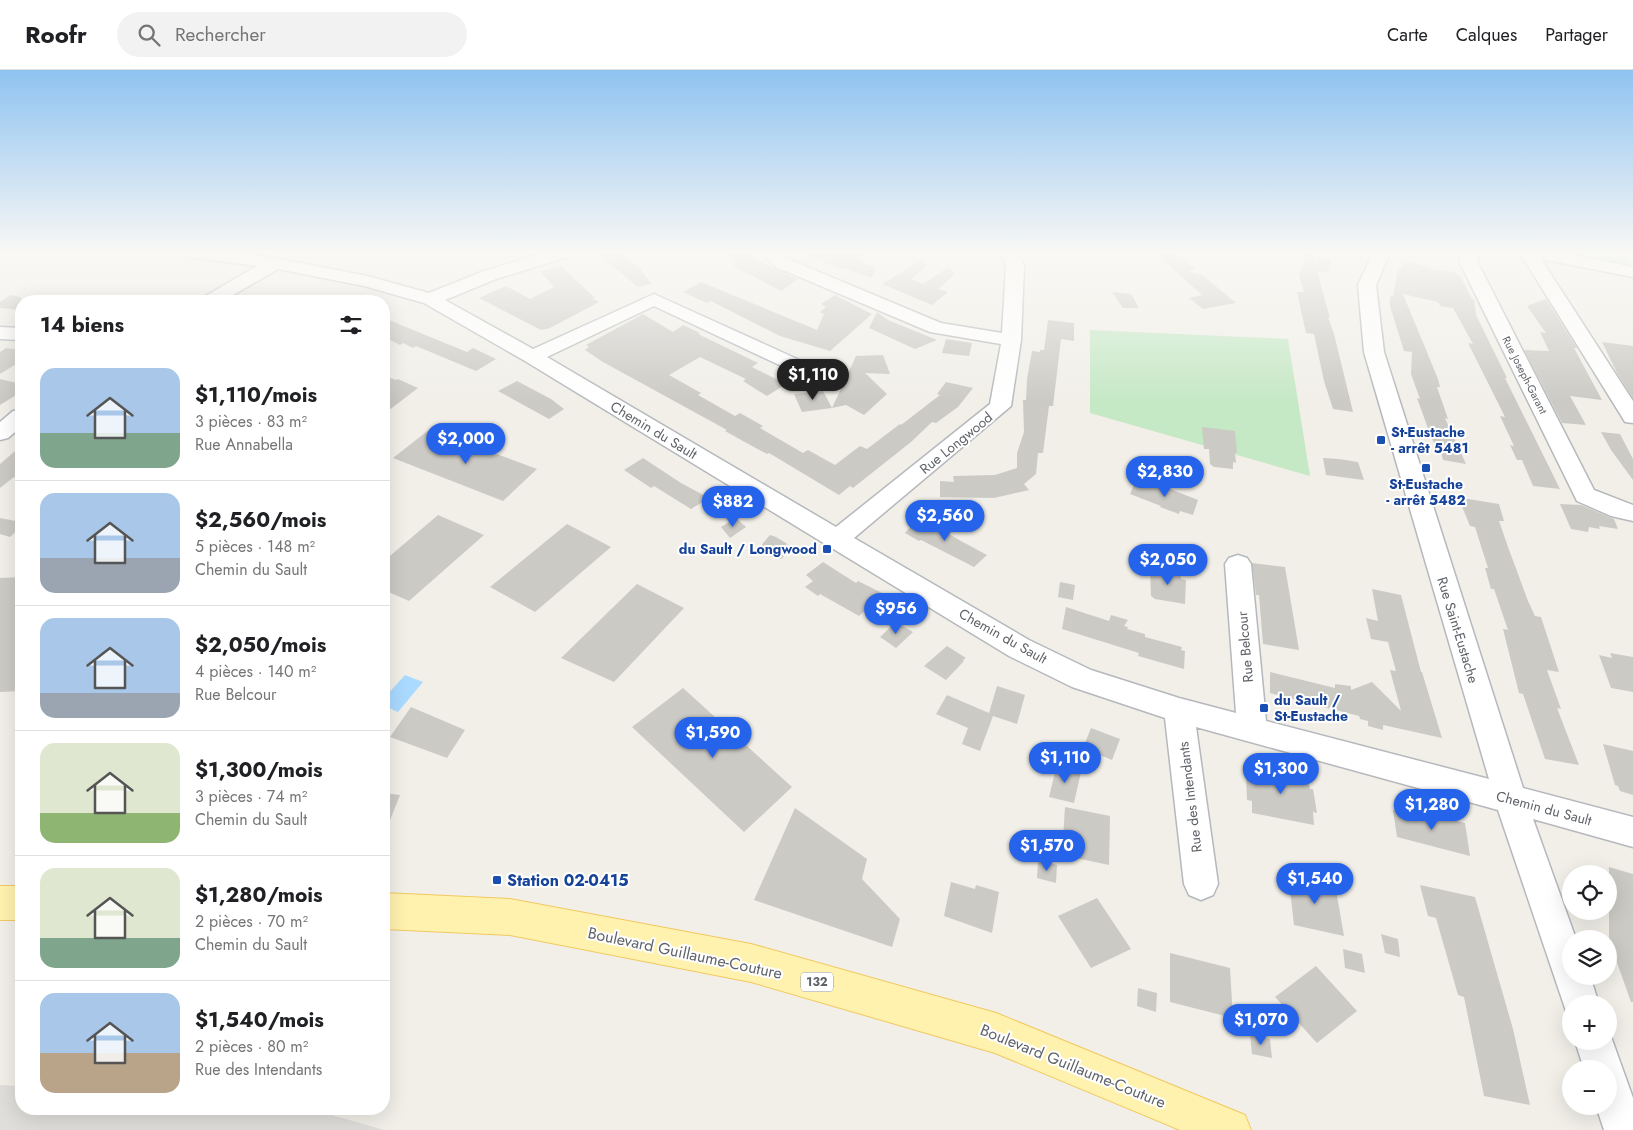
<!DOCTYPE html>
<html lang="fr">
<meta charset="utf-8">
<style>
body{margin:0;font-family:Jost,sans-serif;background:#f2f2f2;color:#202124;height:100vh;display:flex;flex-direction:column;font-size:19px;white-space:nowrap}
*{box-sizing:border-box;margin:0}
p{font-size:16px;color:#757577}
.icon{flex:none;width:28px;height:28px;fill:none;stroke:currentColor;stroke-width:2;stroke-linecap:round;stroke-linejoin:round}
.map{position:relative;flex:1;overflow:hidden}
.sheet{position:absolute;left:15px;top:225px;width:375px;height:820px;display:flex;flex-direction:column;background:#fff;border-radius:20px;box-shadow:0 5px 20px #0002}
.sheet>*{flex:none}
.tools{position:absolute;left:1562px;top:795px;display:grid;gap:10px}
.tools a{display:grid;place-items:center;width:55px;height:55px;border-radius:50%;background:#fff;box-shadow:0 5px 20px #0002;font-size:25px}
.price{position:absolute;translate:-50% -42px;padding:0 11px;border-radius:18px;background:#2563eb;color:#fff;font-size:16px;line-height:32px;filter:drop-shadow(0 1px 2px #0008)}
.price::after{content:'';position:absolute;left:50%;top:30px;width:15px;height:11px;margin-left:-8px;background:inherit;clip-path:polygon(0 0,100% 0,50% 100%)}
.price.selected{background:#222;color:#fff}
ul{padding:0;list-style:none}
li{display:flex;align-items:center;gap:15px;height:125px;padding:0 25px}
li+li{border-top:1px solid #e0e0e0}
li span{display:grid;place-items:center;flex:none;width:140px;height:100px;border-radius:15px;color:#555}
li>.icon{margin-inline-start:auto}
span .icon{width:60px;height:60px;fill:#fffc;stroke-width:1}
li b{font-size:21px}
h2{display:flex;justify-content:space-between;align-items:center;height:60px;padding:0 25px;font-size:21px}
header{display:flex;align-items:center;gap:30px;box-sizing:border-box;height:70px;padding:0 25px;background:#fff;border-bottom:1px solid #e0e0e0}
header strong{font-size:24px}
nav{display:flex;gap:28px;margin-inline-start:auto;font-size:18px}
.search{width:350px;height:45px;background:#f2f2f2;display:flex;align-items:center;gap:12px;box-sizing:border-box;padding:0 18px;border-radius:28px;color:#757577;font-size:19px}
.map>svg:first-child{display:block}
.industrial{fill:#e0deda}
.green{fill:#c5e8c5}
.water{fill:#aadaff}
.building{fill:#cccac5}
.lines{fill:none;stroke-linecap:round;stroke-linejoin:round}
.minor-casing{stroke:#b5b8bc;stroke-width:3}
.major-casing{stroke:#f2c960;stroke-width:2}
.minor{fill:#fff;fill-rule:evenodd}
.major{fill:#fff2af;fill-rule:evenodd}
.transit-dot{fill:#1a4fb4;stroke:#fff;stroke-width:2}
.labels{text-anchor:middle;dominant-baseline:central;stroke-width:4;stroke-linejoin:round;paint-order:stroke}
.far-street-label{font-size:11px;fill:#5f6368;stroke:#fff}
.shield{fill:#fff;stroke:#8f9295;stroke-width:1}
.shield-label{font-size:12px;font-weight:bold;fill:#5f6368}
.street-label{font-size:14px;fill:#5f6368;stroke:#fff}
.transit-label{font-size:14px;font-weight:bold;fill:#164399;stroke:#fff;text-anchor:start}
.near-transit-label{font-size:16px;font-weight:bold;fill:#164399;stroke:#fff;text-anchor:start}
.near-street-label{font-size:16px;fill:#5f6368;stroke:#fff}
</style>
<header>
<strong>Roofr</strong>
<div class="search"><svg class="icon" aria-label="search" viewBox="0 0 24 24"><circle cx="10" cy="10" r="6"/><path d="M15 15l6 6"/></svg>Rechercher</div>
<nav><a>Carte</a><a>Calques</a><a>Partager</a></nav>
</header>
<div class="map">
<svg width="1633" height="1060" viewBox="0 0 1633 1060">
<rect width="100%" height="100%" fill="#f1efe8"/>
<path class="industrial" d="M0 1015 21 1016V1039H311L384 1060H0Z"/>
<path class="green" d="M1535 183H1622L1633 198Z
M1090 260 1288 269 1310 406 1090 343Z"/>
<path class="water" d="M405 605 423 612 398 642 384 636V628Z"/>
<path class="building" d="M597 183H620L641 199 651 214 638 217Z
M722 183H749L760 191 798 209 781 221 732 195 736 193Z
M802 183H866L857 189 876 198 872 208 844 198 841 199Z
M1155 183H1176L1195 199 1189 202 1201 204 1236 233 1203 239 1189 228 1202 225Z
M1307 183H1312L1330 248 1328 247 1334 264 1353 342 1333 339 1324 311 1314 264 1306 263 1297 222H1304L1299 205Z
M1315 186 1331 190 1328 203 1317 201Z
M922 190 926 196 911 209 923 214 949 197 955 204 938 219 948 222 932 235 882 214Z
M1405 192 1410 194 1412 192 1436 200 1456 202 1457 205H1460L1472 229H1474L1476 245 1507 308H1505L1560 419 1533 416 1522 390H1517L1510 375 1514 376 1500 346 1505 347 1468 273 1473 274 1453 238 1440 236 1438 232 1403 224 1438 309 1440 317H1437L1448 349 1445 348 1466 394 1443 390 1441 382H1438L1430 364 1417 328 1420 329 1411 304 1412 282 1404 281 1390 236V226L1393 227 1397 203Z
M561 196 595 228H592L599 232 550 258 541 260 479 228 506 216 530 229 554 217 540 201Z
M701 212 817 260 824 244 820 242 826 237 821 234 835 225 872 244 830 281 780 266 711 231 707 233 683 222Z
M1112 222 1131 224 1139 238H1123Z
M10 225 21 227V240L0 238V232Z
M1546 229 1577 278H1574L1602 330 1570 326 1586 355 1562 353 1524 280 1549 281 1540 262 1546 263 1527 236Z
M877 242 888 250 937 270 915 279 869 258Z
M643 244 673 262 683 255 700 263 698 264 758 293 752 297 786 314 767 326 743 311 746 309 700 287 669 305 701 323 698 325 735 346 740 343 763 356 760 358 803 383 808 380 835 395 860 376 867 379 900 354 901 355 940 325 937 324 946 312 973 318 958 337 936 353 932 352 911 372 853 418 850 416 839 425 769 383 767 384 743 371 725 361 727 360 603 292 585 280 589 277 586 275Z
M384 248 467 282 473 278 496 289 476 301 416 276 413 278 403 273 400 275 384 267Z
M1048 250 1074 253V271L1061 269 1053 336H1049L1043 383H1038L1036 404 1024 414 1029 420 994 428 940 427V411L954 412 953 406 995 405 1017 398V383L1024 362 1023 330H1026L1027 309 1032 281 1040 282V280H1044Z
M946 269 972 273 969 286 942 283Z
M1602 272 1633 276V328L1617 303Z
M6 278 21 280V291L0 304V282Z
M883 285 890 304 865 303 887 324 864 345 846 335 832 338 856 286Z
M384 306 396 310 398 309 418 318 384 344Z
M0 309 21 314V322L0 335Z
M517 311 551 329 564 339 549 349 498 321Z
M823 321 832 338 802 342 794 324Z
M1202 357 1235 361 1237 383H1235L1236 393 1233 392V399L1214 397 1210 394 1209 379H1204Z
M430 359 537 399 503 431 393 388Z
M1601 362 1620 364 1633 389V410L1611 380Z
M21 376V409L14 407 0 418V394Z
M643 388 681 413 709 428 691 439 654 416 651 418 624 400Z
M1323 388 1339 389 1358 392 1364 410 1326 405Z
M1136 410 1170 419 1198 430 1193 445 1180 441 1179 444 1160 437 1161 436 1130 424Z
M1462 428 1499 434 1504 451H1499L1508 477 1528 531 1535 546 1541 547 1559 602 1547 600 1561 639 1557 638 1579 695 1545 689 1523 624 1519 623 1503 559 1508 560 1494 519H1491L1485 498H1488L1475 457 1470 456 1461 434H1465Z
M1560 434 1581 435 1614 449 1618 459 1599 456 1600 459 1589 457 1588 462 1571 459Z
M438 445 484 465 409 531 384 520V491Z
M919 447 961 471 987 485 974 497 921 470 919 471 905 463Z
M0 448 21 452V457L10 467 0 464Z
M736 448 746 457 730 468 721 457Z
M567 454 611 477 535 542 490 517Z
M770 465 776 467 794 478 781 489H776L758 479Z
M823 492 856 513 858 511 884 524 859 546 820 524 818 526 805 517 813 511 806 505Z
M1252 493 1285 497 1299 580 1263 574 1259 525H1256Z
M1150 498 1180 502 1181 509 1186 510 1185 534 1155 529 1151 526Z
M21 507V621L0 622V508Z
M1060 512 1075 515 1073 530 1058 527Z
M637 514 684 538 614 612 561 588Z
M1372 519 1401 525 1421 602H1422L1442 668 1383 655V660L1368 656V651L1360 649 1359 646 1270 623V602L1335 618V614L1351 616V620L1372 612 1401 641 1390 600 1396 601 1388 572 1371 569 1366 548 1378 551Z
M1066 537 1109 551 1111 545 1128 550 1124 556 1128 557 1127 559 1145 564V567L1182 577 1181 580 1185 581 1184 599 1138 586 1139 583 1062 559Z
M896 552 913 562 896 578 880 567Z
M947 576 966 588 963 590 964 591 946 610 924 596Z
M1610 583 1633 587V622L1611 618 1599 585 1612 588Z
M997 616 1025 625 1017 654 993 646 980 681 962 674 968 658 936 644 947 625 989 643Z
M683 618 792 717 744 762 632 657Z
M411 637 465 660 447 688 390 667Z
M1091 658 1120 669 1112 690 1083 678Z
M1603 674 1633 681V725L1620 721 1618 716 1615 715Z
M1057 694 1081 702 1074 733 1049 727Z
M1248 695 1308 707 1310 719H1313L1317 743 1313 742 1314 755 1252 743V731L1247 730 1246 706 1249 707Z
M384 723 400 725 384 765Z
M1065 737 1110 746 1109 795 1062 785Z
M795 738 867 789 862 809 900 849 892 877 754 830Z
M1403 739 1465 753 1470 786 1397 767 1393 740 1404 744Z
M1038 790 1057 795 1056 813 1037 808Z
M1609 797 1633 804V932H1631L1609 870Z
M1288 803 1335 814 1344 866 1294 855Z
M951 812 975 819 976 815 999 822 992 863 944 846Z
M1420 815 1475 827 1513 959 1530 1035 1484 1026 1464 927 1458 925 1436 848 1428 846Z
M1097 828 1131 879 1091 898 1058 846Z
M1381 864 1398 869 1400 887 1385 883Z
M1343 879 1362 884 1365 903 1345 898Z
M1170 883 1230 898 1233 948 1170 932Z
M1316 896 1357 941 1317 973 1275 927Z
M1138 918 1157 923 1156 942 1137 936Z
M1250 964 1270 969 1272 988 1252 984Z"/>
<g class="lines">
<g class="minor-casing">
<path id="minor" d="M189 183H240L275 188 367 206 429 223 484 201 543 183H570L568 187 496 209 445 230 533 279 654 224 819 299 822 303 819 307 812 309 805 307 654 236 547 287 836 457 990 334 1001 274 930 262 776 197 761 183H780L788 189 941 253 1002 263 1006 196 1001 183H1018L1024 196 1021 270 1011 336 854 468 1029 570 1091 600 1179 628 1236 643 1225 494 1229 488 1238 485 1247 488 1251 494 1266 651 1489 709 1364 282 1358 215 1373 183H1390L1376 215 1384 282 1523 718 1633 747V777L1533 749 1576 869H1571V906H1590L1599 934H1571V948L1568 947 1498 740 1196 657 1218 814 1213 825 1201 830 1189 825 1184 814 1165 648 1072 617 1009 586 525 291 424 233 364 216 278 199 223 231H201L204 227 257 196 197 188 191 187Z
M1460 183H1478V193L1594 420 1633 435V451L1611 446 1577 431 1460 193Z
M1520 183H1564L1633 197V207L1541 189 1633 331V353L1625 352 1622 347Z
M0 257 21 258V270L0 269Z
M21 340V357L8 368 0 370V352L13 341Z
M1609 961 1633 1028V1060H1604L1596 1036H1609V999H1584L1575 971H1609Z"/>
</g>
<g class="major-casing">
<path id="major" d="M0 816H21V850H0Z
M384 823 510 829 751 874 996 943 1245 1045 1251 1060H1180L995 983 751 912 510 865 384 859Z"/>
</g>
<use href="#minor" class="minor"/>
<use href="#major" class="major"/>
</g>
<linearGradient id="sky" x2="0" y2="1"><stop stop-color="#8fc3f1"/><stop offset="0.55" stop-color="#f9f8f5"/><stop offset="1" stop-color="#f9f8f5" stop-opacity="0"/></linearGradient>
<rect width="1633" height="332" fill="url(#sky)"/>
<g class="transit-dot">
<rect x="1376" y="365" width="10" height="10" rx="2.5"/>
<rect x="1421" y="393" width="10" height="10" rx="2.5"/>
<rect x="822" y="474" width="10" height="10" rx="2.5"/>
<rect x="1259" y="633" width="10" height="10" rx="2.5"/>
<rect x="492" y="805" width="10" height="10" rx="2.5"/>
</g>
<g class="labels">
<g class="far-street-label">
<text transform="translate(1525 305) rotate(63)">Rue Joseph-Garant</text>
</g>
<rect class="shield" x="801" y="902.5" width="32" height="19" rx="4"/>
<g class="shield-label">
<text x="817" y="912">132</text>
</g>
<g class="street-label">
<text transform="translate(654 360) rotate(31)">Chemin du Sault</text>
<text transform="translate(956 373) rotate(-39)">Rue Longwood</text>
<text transform="translate(1458 560) rotate(73)">Rue Saint-Eustache</text>
<text transform="translate(1003 566) rotate(29)">Chemin du Sault</text>
<text transform="translate(1245 577) rotate(-95)">Rue Belcour</text>
<text transform="translate(1190 727) rotate(-97)">Rue des Intendants</text>
<text transform="translate(1544 738) rotate(15)">Chemin du Sault</text>
</g>
<g class="transit-label">
<text x="1391" y="362">St-Eustache<tspan x="1391" dy="16">- arrêt 5481</tspan></text>
<text x="1426" y="414" text-anchor="middle">St-Eustache<tspan x="1426" dy="16">- arrêt 5482</tspan></text>
<text x="817" y="479" text-anchor="end">du Sault / Longwood</text>
<text x="1274" y="630">du Sault /<tspan x="1274" dy="16">St-Eustache</tspan></text>
</g>
<g class="near-transit-label">
<text x="507" y="810">Station 02-0415</text>
</g>
<g class="near-street-label">
<text transform="translate(685 883) rotate(12)">Boulevard Guillaume-Couture</text>
<text transform="translate(1073 996) rotate(22)">Boulevard Guillaume-Couture</text>
</g>
</g>
</svg>
<div class="tools">
<a><svg class="icon" aria-label="locate" viewBox="0 0 24 24"><circle cx="12" cy="12" r="6"/><path d="M12 2v4M12 18v4M2 12h4M18 12h4"/></svg></a>
<a><svg class="icon" aria-label="layers" viewBox="0 0 24 24"><path d="M12 4l9 5-9 5-9-5zM3 14l9 5 9-5"/></svg></a>
<a>+</a>
<a>−</a>
</div>
<b class="price selected" style="left:813px;top:331px">$1,110</b>
<b class="price" style="left:466px;top:395px">$2,000</b>
<b class="price" style="left:1165px;top:428px">$2,830</b>
<b class="price" style="left:733px;top:458px">$882</b>
<b class="price" style="left:945px;top:472px">$2,560</b>
<b class="price" style="left:1168px;top:516px">$2,050</b>
<b class="price" style="left:896px;top:565px">$956</b>
<b class="price" style="left:713px;top:689px">$1,590</b>
<b class="price" style="left:1065px;top:714px">$1,110</b>
<b class="price" style="left:1281px;top:725px">$1,300</b>
<b class="price" style="left:1432px;top:761px">$1,280</b>
<b class="price" style="left:1047px;top:802px">$1,570</b>
<b class="price" style="left:1315px;top:835px">$1,540</b>
<b class="price" style="left:1261px;top:976px">$1,070</b>
<section class="sheet">
<h2>14 biens<svg class="icon" aria-label="filters" viewBox="0 0 24 24"><path d="M4 7h16M4 17h16"/><circle cx="9" cy="7" r="2"/><circle cx="15" cy="17" r="2"/></svg></h2>
<ul>
<li><span style="background:linear-gradient(#a9c7e8 65%,#7fa58c 0)"><svg class="icon" aria-label="home" viewBox="0 0 24 24"><path d="M3 11l9-7 9 7M6 9v11h12V9"/></svg></span><div><b>$1,110/mois</b><p>3 pièces · 83 m²</p><p>Rue Annabella</p></div></li>
<li><span style="background:linear-gradient(#a9c7e8 65%,#9aa5b1 0)"><svg class="icon" aria-label="home" viewBox="0 0 24 24"><path d="M3 11l9-7 9 7M6 9v11h12V9"/></svg></span><div><b>$2,560/mois</b><p>5 pièces · 148 m²</p><p>Chemin du Sault</p></div></li>
<li><span style="background:linear-gradient(#a9c7e8 75%,#9aa5b1 0)"><svg class="icon" aria-label="home" viewBox="0 0 24 24"><path d="M3 11l9-7 9 7M6 9v11h12V9"/></svg></span><div><b>$2,050/mois</b><p>4 pièces · 140 m²</p><p>Rue Belcour</p></div></li>
<li><span style="background:linear-gradient(#dfe7d0 70%,#8fb573 0)"><svg class="icon" aria-label="home" viewBox="0 0 24 24"><path d="M3 11l9-7 9 7M6 9v11h12V9"/></svg></span><div><b>$1,300/mois</b><p>3 pièces · 74 m²</p><p>Chemin du Sault</p></div></li>
<li><span style="background:linear-gradient(#dfe7d0 70%,#7fa58c 0)"><svg class="icon" aria-label="home" viewBox="0 0 24 24"><path d="M3 11l9-7 9 7M6 9v11h12V9"/></svg></span><div><b>$1,280/mois</b><p>2 pièces · 70 m²</p><p>Chemin du Sault</p></div></li>
<li><span style="background:linear-gradient(#a9c7e8 60%,#b9a48a 0)"><svg class="icon" aria-label="home" viewBox="0 0 24 24"><path d="M3 11l9-7 9 7M6 9v11h12V9"/></svg></span><div><b>$1,540/mois</b><p>2 pièces · 80 m²</p><p>Rue des Intendants</p></div></li>
</ul>
</section>
</div>
